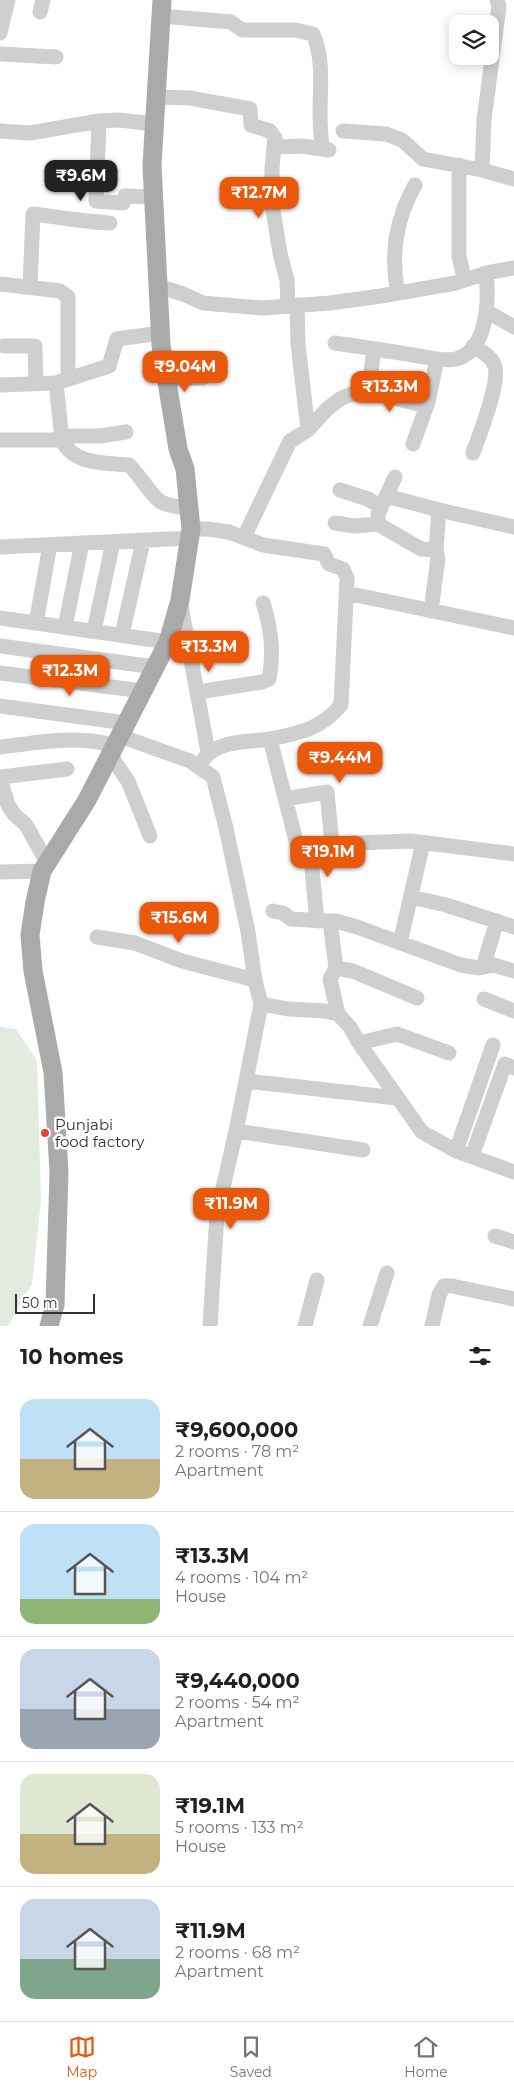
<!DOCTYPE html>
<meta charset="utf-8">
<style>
body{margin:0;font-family:Montserrat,sans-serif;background:#f6f6f6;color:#202124;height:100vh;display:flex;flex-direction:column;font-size:19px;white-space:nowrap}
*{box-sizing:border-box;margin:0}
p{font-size:16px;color:#757577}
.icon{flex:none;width:28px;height:28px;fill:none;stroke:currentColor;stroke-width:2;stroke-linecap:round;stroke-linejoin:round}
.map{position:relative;height:1326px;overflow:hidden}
.details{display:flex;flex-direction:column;background:#fff;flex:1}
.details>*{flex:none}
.controls{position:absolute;left:449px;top:15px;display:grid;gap:10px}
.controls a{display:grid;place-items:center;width:50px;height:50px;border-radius:10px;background:#fff;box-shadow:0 2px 12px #0003;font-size:25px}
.scale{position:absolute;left:15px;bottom:12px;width:80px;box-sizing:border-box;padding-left:5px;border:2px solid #323232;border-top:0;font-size:14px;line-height:18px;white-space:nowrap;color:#323232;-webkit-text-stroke:4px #fff;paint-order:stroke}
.price{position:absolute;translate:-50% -42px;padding:0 11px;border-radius:10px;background:#ea580c;color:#fff;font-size:16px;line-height:32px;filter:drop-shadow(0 1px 2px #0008)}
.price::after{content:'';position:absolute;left:50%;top:30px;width:15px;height:11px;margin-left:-8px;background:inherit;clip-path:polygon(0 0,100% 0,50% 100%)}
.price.current{background:#222;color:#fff}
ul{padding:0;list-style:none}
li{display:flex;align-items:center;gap:15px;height:125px;padding:0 20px}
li+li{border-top:1px solid #e0e0e0}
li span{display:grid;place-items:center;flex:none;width:140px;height:100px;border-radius:15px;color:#555}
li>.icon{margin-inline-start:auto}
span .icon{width:60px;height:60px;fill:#fffc;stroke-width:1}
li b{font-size:21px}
h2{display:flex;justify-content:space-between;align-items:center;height:60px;padding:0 20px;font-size:21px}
.tabs{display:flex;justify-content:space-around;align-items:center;height:70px;border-top:1px solid #e0e0e0;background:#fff;font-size:14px;color:#757577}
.tabs a{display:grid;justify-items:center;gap:2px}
.tabs .current{color:#ea580c}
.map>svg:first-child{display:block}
.green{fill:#e3ebde}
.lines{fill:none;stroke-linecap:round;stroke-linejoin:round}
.minor{stroke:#cfcfcf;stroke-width:15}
.major{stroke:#aaa;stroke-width:19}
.poi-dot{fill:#e0463d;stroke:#fff;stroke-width:2}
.labels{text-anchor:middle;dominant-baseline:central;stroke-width:5;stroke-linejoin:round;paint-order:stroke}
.poi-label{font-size:15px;fill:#323232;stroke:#fff;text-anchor:start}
</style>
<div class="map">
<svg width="514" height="1326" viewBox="0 0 514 1326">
<rect width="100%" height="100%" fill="#fff"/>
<path class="green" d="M0 1027 16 1029 37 1061 41 1200 32 1284 8 1326H0Z"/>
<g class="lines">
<path class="minor" d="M497 0 499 6 484 120 482 170 514 179
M40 12 43 0
M161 16 231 22 242 30H295L313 34C324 59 320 87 320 113 320 125 321 137 322 149
M0 33 8 0
M0 54 56 57
M157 97 190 98 250 109 251 125 270 131 275 138 272 168V204L280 253 287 280 288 306
M99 121 96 201 123 203 125 196 154 197
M0 131 30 133 99 121 119 120 155 124
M343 131 386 134 402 140 423 159 482 170
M274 147 302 146 329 150
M459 165V256L464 278
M0 284 60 291 68 297V379
M30 286 33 214C59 217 84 222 110 223
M158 286 183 294 203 303 263 308 330 303 381 296 456 283 486 273 514 268
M398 293C390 256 396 218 415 185
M297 305 298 344 308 430
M488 312 514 327
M335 343C362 347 390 351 418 356 429 357 444 362 456 359 488 351 489 299 486 273
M4 346H35L36 384
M166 379 202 378
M56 383 62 440
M0 385 56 383 109 366 117 339 160 333
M361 390 426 406
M62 436H100L126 432
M0 440H62C73 465 106 463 129 465 139 474 151 496 161 502 169 506 180 507 189 509
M413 444 428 402 437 359
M473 453C479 436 500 383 495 367 493 357 481 351 473 346
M395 477 378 514V524L421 549 436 550
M340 490 368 499 381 507
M386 496 439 510
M335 523 354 526 378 524
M191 529H208L229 532 263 545 324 554 329 564 343 569 347 578 341 705C321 729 300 733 270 739L297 845 411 841 514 854
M244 537 290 441 308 430 327 409 340 399 361 390 370 380 374 349
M0 547 190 538
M347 597 356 595 514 628
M180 600 208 752
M431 611 438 558 436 550 439 510 514 527
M0 618 168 642
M36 623 50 545
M65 627 82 543
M94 631 113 542
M122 635 143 541
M0 646 155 667
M0 673 143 691
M198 692 262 682 269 679C274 655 271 627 263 603
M0 706 126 723
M120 736 190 761 213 777 226 828 248 932 255 980 261 1004 288 1009 325 1011 338 1014 350 1027 359 1043 422 1132 456 1151 514 1172
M0 747C38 743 77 734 115 746
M110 755 128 781 150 836
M203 760C215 740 250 742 270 739
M0 777 67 769
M0 778 8 805 14 814 26 825 47 862
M285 799 327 792 332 844
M307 845 310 849 317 921
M0 872 42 871
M411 897 446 905 514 927
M273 911 283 913 291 919 326 921
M97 937 135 943 182 961 255 980
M400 943 423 843
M483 967 497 921
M336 968 353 971 417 998
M484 999 514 1011
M338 1014 330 979 336 968 330 921H336L357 927 461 965 479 968 494 965 514 971
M359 1043 397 1034 449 1053
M246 1081 261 1004
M363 1150 236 1131 246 1081 397 1098
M456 1151 493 1045
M472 1156 505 1064 514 1068
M495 1236 514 1242
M210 1326 217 1214 236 1131
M305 1326 317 1280
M370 1326 387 1273
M432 1326 439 1295 444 1286H452L514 1299"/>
<path class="major" d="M49 1326 55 1305 59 1172 53 1072 33 971 30 935 35 902 42 871 87 800 168 642 180 600 191 529 185 469 178 449 161 345 152 165 162 0"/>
</g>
<circle class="poi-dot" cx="45" cy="1133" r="5"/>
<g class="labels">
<g class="poi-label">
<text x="55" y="1124">Punjabi<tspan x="55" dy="17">food factory</tspan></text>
</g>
</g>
</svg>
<div class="controls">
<a><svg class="icon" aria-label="layers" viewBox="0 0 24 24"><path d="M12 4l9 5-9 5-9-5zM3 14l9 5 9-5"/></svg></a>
</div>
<div class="scale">50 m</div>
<b class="price current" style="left:81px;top:202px">₹9.6M</b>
<b class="price" style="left:259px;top:219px">₹12.7M</b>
<b class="price" style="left:185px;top:393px">₹9.04M</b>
<b class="price" style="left:390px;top:413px">₹13.3M</b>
<b class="price" style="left:209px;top:673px">₹13.3M</b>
<b class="price" style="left:70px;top:697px">₹12.3M</b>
<b class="price" style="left:340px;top:784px">₹9.44M</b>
<b class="price" style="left:328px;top:878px">₹19.1M</b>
<b class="price" style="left:179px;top:944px">₹15.6M</b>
<b class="price" style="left:231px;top:1230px">₹11.9M</b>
</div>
<section class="details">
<h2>10 homes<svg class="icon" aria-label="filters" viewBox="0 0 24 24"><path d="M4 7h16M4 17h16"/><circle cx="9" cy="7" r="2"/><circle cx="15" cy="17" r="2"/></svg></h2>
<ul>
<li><span style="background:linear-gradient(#bfe0f5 60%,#c2b280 0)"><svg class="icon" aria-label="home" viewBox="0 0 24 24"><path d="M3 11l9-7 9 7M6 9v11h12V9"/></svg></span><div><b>₹9,600,000</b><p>2 rooms · 78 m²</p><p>Apartment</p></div></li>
<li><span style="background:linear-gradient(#bfe0f5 75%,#8fb573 0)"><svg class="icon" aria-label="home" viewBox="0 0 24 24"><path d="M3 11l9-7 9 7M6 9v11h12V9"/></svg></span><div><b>₹13.3M</b><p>4 rooms · 104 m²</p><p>House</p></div></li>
<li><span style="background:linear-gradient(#c9d6e8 60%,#9aa5b1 0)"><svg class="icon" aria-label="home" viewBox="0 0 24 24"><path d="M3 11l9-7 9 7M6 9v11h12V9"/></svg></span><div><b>₹9,440,000</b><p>2 rooms · 54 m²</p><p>Apartment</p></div></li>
<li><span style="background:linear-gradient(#dfe7d0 60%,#c2b280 0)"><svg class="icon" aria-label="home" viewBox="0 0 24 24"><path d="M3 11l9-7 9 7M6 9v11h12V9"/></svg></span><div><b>₹19.1M</b><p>5 rooms · 133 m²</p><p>House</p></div></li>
<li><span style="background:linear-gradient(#c9d6e8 60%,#7fa58c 0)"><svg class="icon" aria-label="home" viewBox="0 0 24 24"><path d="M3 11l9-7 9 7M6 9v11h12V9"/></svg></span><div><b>₹11.9M</b><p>2 rooms · 68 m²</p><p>Apartment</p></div></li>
</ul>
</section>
<nav class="tabs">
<a class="current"><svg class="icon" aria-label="map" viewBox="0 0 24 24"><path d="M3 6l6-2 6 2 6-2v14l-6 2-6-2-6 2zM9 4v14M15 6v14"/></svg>Map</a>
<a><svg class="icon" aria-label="saved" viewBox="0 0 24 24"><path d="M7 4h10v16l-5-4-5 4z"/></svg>Saved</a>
<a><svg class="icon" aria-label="home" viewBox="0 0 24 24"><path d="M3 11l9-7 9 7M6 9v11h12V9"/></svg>Home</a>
</nav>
